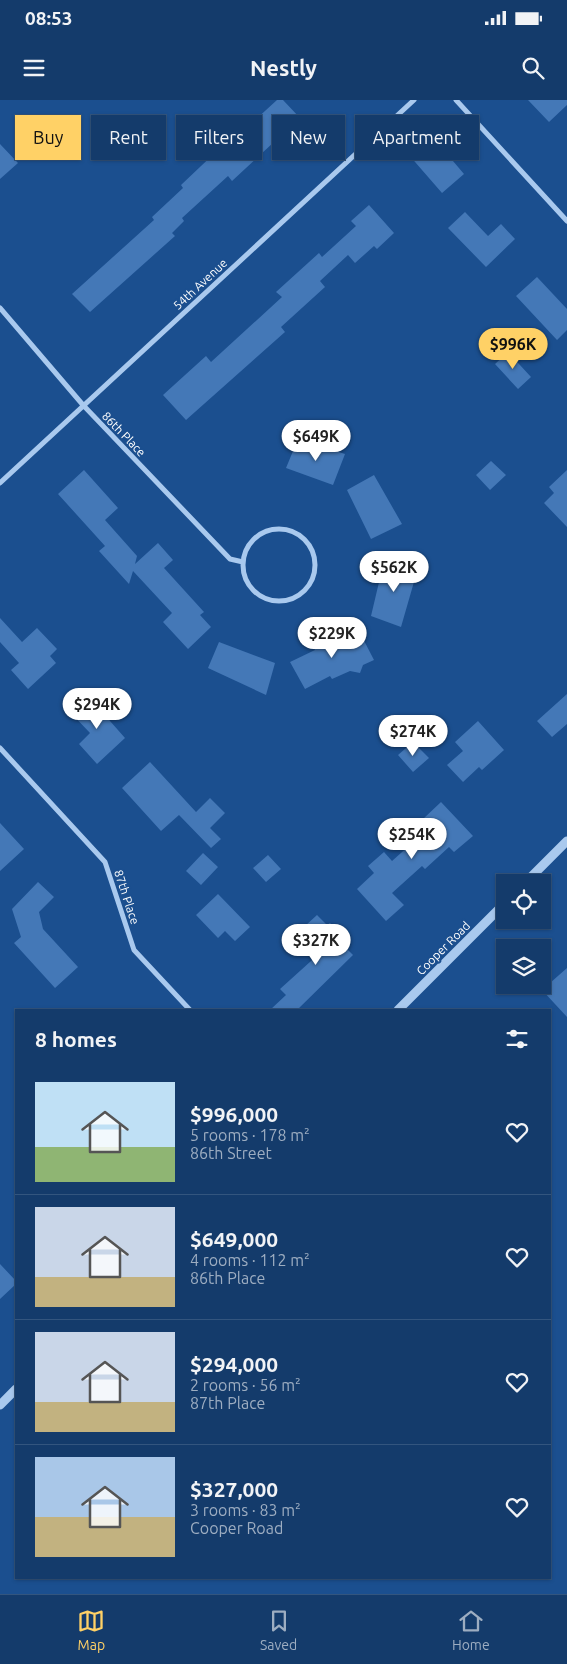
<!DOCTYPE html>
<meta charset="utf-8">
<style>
body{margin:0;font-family:Ubuntu,sans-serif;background:#1d4271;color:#f1f3f6;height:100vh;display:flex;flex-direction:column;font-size:19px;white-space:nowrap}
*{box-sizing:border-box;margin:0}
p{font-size:16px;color:#9dadc1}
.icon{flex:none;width:28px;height:28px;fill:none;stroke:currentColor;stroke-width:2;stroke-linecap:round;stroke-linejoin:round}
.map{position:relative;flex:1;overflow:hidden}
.drawer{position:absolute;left:15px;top:909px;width:536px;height:570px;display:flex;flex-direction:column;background:#143b6b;border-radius:0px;box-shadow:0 1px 4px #0004,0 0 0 1px #33557e}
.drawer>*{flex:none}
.hud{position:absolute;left:15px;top:15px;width:538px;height:45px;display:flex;gap:10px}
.tools{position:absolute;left:496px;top:774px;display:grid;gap:10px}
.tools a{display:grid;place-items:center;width:55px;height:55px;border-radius:0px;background:#143b6b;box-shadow:0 1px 4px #0004,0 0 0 1px #33557e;font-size:25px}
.price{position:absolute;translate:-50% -42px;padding:0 11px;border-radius:18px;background:#fff;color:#222;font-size:16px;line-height:32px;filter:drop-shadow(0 1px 2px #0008)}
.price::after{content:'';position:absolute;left:50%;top:30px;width:15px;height:11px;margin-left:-8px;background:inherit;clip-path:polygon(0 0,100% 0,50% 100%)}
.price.current{background:#ffd166;color:#111}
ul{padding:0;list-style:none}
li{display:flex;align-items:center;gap:15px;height:125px;padding:0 20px}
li+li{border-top:1px solid #33557e}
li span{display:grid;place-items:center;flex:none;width:140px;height:100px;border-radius:0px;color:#555}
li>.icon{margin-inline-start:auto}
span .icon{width:60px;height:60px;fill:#fffc;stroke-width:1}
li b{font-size:21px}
h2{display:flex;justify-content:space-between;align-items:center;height:60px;padding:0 20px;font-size:21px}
.pill{padding:0 18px;border-radius:0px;background:#143b6b;box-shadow:0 1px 4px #0004,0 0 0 1px #33557e;font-size:18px;line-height:45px}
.pill.current{background:#ffd166;color:#111}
.status{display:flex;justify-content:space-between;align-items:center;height:35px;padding:0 25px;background:#143b6b;direction:ltr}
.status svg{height:14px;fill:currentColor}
header{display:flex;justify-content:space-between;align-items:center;height:65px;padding:0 20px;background:#143b6b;font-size:22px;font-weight:600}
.tab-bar{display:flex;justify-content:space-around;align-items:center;height:70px;border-top:1px solid #33557e;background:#143b6b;font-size:14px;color:#9dadc1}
.tab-bar a{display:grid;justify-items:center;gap:2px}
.tab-bar .current{color:#ffd166}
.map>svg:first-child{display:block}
.building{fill:#4478b7}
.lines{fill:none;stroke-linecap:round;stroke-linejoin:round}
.minor{stroke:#a9c9ee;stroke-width:5}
.tertiary{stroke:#a9c9ee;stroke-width:9}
.labels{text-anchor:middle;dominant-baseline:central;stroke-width:4;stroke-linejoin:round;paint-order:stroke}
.street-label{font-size:12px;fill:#fff;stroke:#1b4f8f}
</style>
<div class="status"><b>08:53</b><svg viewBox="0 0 49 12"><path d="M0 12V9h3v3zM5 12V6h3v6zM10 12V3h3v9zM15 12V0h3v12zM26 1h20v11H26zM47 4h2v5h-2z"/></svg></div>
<header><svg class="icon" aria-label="menu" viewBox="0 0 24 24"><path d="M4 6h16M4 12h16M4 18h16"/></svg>Nestly<svg class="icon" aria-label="search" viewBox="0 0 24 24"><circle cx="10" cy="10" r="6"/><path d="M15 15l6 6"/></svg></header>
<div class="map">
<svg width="567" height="1494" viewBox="0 0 567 1494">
<rect width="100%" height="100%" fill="#1b4f8f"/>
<path class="building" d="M277 0H283L300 18 232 81 228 76 182 118 184 121 172 133 175 136 90 212 72 194 154 120 152 117 183 88 181 85 220 48 222 50Z
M528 0H567V5L549 22Z
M419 32 430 46 436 41 464 74 442 93 402 47Z
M0 44 18 63 0 79Z
M369 105 394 133 377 149 374 146 355 163 348 155 320 181 325 187 281 227 285 232 186 320 163 295 206 256 211 262 282 197 276 192 319 153 322 157 356 126 351 121Z
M465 112 488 136 501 124 515 139 486 167 448 128Z
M537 177 567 209V230L557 240 516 196Z
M508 252 531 277 518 289 495 264Z
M298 339 345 354 333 385 286 368Z
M491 361 506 375 490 390 476 375Z
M84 370 118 408 105 420 137 456 135 464 158 443 173 460 164 468 204 512 200 515 211 527 188 549 163 522 172 513 133 471 129 484 99 451 105 446 58 394Z
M567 370V427L544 403 554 393 549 387Z
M374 375 402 424 371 439 347 390Z
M384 461 418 468 401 527 371 516Z
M0 518 22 542 37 528 57 549 50 556 56 563 28 589 11 570 19 563 0 542Z
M359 531 374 560 363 565 360 573 350 571 332 579 330 576 305 589 290 562 315 550 312 545 331 535 336 543Z
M219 542 275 563 266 595 208 568Z
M567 594V624L552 637 537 621Z
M88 596 125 638 97 664 79 644 90 633 70 612Z
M478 621 504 650 482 670 479 667 463 682 447 665 463 651 455 642Z
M413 642 429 658 413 672 398 655Z
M150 662 196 712 210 698 225 713 210 728 221 739 211 748 179 715 161 731 122 688Z
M441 702 473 736 454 752 449 747 425 769 422 766 392 793 404 805 386 821 357 789 374 773 368 766 384 752 392 761 430 727 423 719Z
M0 723 24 749 0 771Z
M203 753 218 767 201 785 186 771Z
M268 755 281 769 266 782 253 768Z
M38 782 54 797 39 812 43 829 78 867 55 888 14 843 21 837 12 809Z
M218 794 250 827 235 841 225 831 218 838 196 815Z
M317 815 327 825 330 823 350 843 345 847 353 855 297 910H270L286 895 280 889 321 852 311 842 316 837 305 826Z
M567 868V917L542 890Z
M0 1164 16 1181V1184L0 1199Z"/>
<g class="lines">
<path class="minor" d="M456 0 567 121
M0 208 83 305 230 459 243 462
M0 383 414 0
M243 465a36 36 0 1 1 72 0a36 36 0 1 1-72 0Z
M0 648 105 762 134 850 190 910"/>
<path class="tertiary" d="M526 782 567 741
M398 910 505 803
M0 1305 16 1289"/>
</g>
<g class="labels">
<g class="street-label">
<text transform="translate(200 184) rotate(-43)">54th Avenue</text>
<text transform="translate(124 334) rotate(46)">86th Place</text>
<text transform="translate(127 797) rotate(72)">87th Place</text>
<text transform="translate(443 848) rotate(-45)">Cooper Road</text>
</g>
</g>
</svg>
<div class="tools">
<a><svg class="icon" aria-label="locate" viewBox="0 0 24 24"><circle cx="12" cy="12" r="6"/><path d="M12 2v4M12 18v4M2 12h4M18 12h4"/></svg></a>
<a><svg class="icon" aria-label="layers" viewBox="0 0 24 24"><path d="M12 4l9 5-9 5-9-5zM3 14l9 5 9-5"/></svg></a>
</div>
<b class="price current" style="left:513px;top:270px">$996K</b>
<b class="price" style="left:316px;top:362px">$649K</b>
<b class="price" style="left:394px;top:493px">$562K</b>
<b class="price" style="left:332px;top:559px">$229K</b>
<b class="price" style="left:97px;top:630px">$294K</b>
<b class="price" style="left:413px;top:657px">$274K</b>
<b class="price" style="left:412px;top:760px">$254K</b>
<b class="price" style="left:316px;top:866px">$327K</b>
<div class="hud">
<a class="pill current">Buy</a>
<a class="pill">Rent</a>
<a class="pill">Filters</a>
<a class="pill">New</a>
<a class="pill">Apartment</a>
</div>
<section class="drawer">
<h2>8 homes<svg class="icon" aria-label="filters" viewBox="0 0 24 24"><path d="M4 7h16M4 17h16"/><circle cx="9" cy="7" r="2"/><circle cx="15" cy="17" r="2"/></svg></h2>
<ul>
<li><span style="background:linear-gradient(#bfe0f5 65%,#8fb573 0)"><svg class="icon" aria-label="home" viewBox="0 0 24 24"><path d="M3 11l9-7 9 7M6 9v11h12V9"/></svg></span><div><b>$996,000</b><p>5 rooms · 178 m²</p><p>86th Street</p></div><svg class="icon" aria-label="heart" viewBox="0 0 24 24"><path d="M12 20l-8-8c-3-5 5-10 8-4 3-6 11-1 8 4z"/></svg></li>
<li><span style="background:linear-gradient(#c9d6e8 70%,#c2b280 0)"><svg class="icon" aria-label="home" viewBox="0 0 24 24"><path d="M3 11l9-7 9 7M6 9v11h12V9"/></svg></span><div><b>$649,000</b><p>4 rooms · 112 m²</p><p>86th Place</p></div><svg class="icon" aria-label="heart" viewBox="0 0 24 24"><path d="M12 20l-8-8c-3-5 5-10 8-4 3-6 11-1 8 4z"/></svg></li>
<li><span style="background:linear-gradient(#c9d6e8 70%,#c2b280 0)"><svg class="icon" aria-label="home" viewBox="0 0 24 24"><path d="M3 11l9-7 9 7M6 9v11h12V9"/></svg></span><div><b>$294,000</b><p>2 rooms · 56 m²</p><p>87th Place</p></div><svg class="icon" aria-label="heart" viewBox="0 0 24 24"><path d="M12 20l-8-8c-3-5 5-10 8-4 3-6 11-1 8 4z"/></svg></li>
<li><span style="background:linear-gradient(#a9c7e8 60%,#c2b280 0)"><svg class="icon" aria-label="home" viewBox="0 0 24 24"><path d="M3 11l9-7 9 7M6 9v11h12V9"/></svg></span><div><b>$327,000</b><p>3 rooms · 83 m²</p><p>Cooper Road</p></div><svg class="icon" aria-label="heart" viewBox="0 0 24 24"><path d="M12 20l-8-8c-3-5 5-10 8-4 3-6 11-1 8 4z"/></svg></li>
</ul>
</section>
</div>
<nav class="tab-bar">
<a class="current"><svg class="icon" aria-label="map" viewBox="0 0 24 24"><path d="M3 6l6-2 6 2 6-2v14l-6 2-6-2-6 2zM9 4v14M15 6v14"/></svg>Map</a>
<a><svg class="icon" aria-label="saved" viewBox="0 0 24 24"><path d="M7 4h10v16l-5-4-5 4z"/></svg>Saved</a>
<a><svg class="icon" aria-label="home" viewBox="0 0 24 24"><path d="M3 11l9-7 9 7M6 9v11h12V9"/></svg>Home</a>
</nav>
